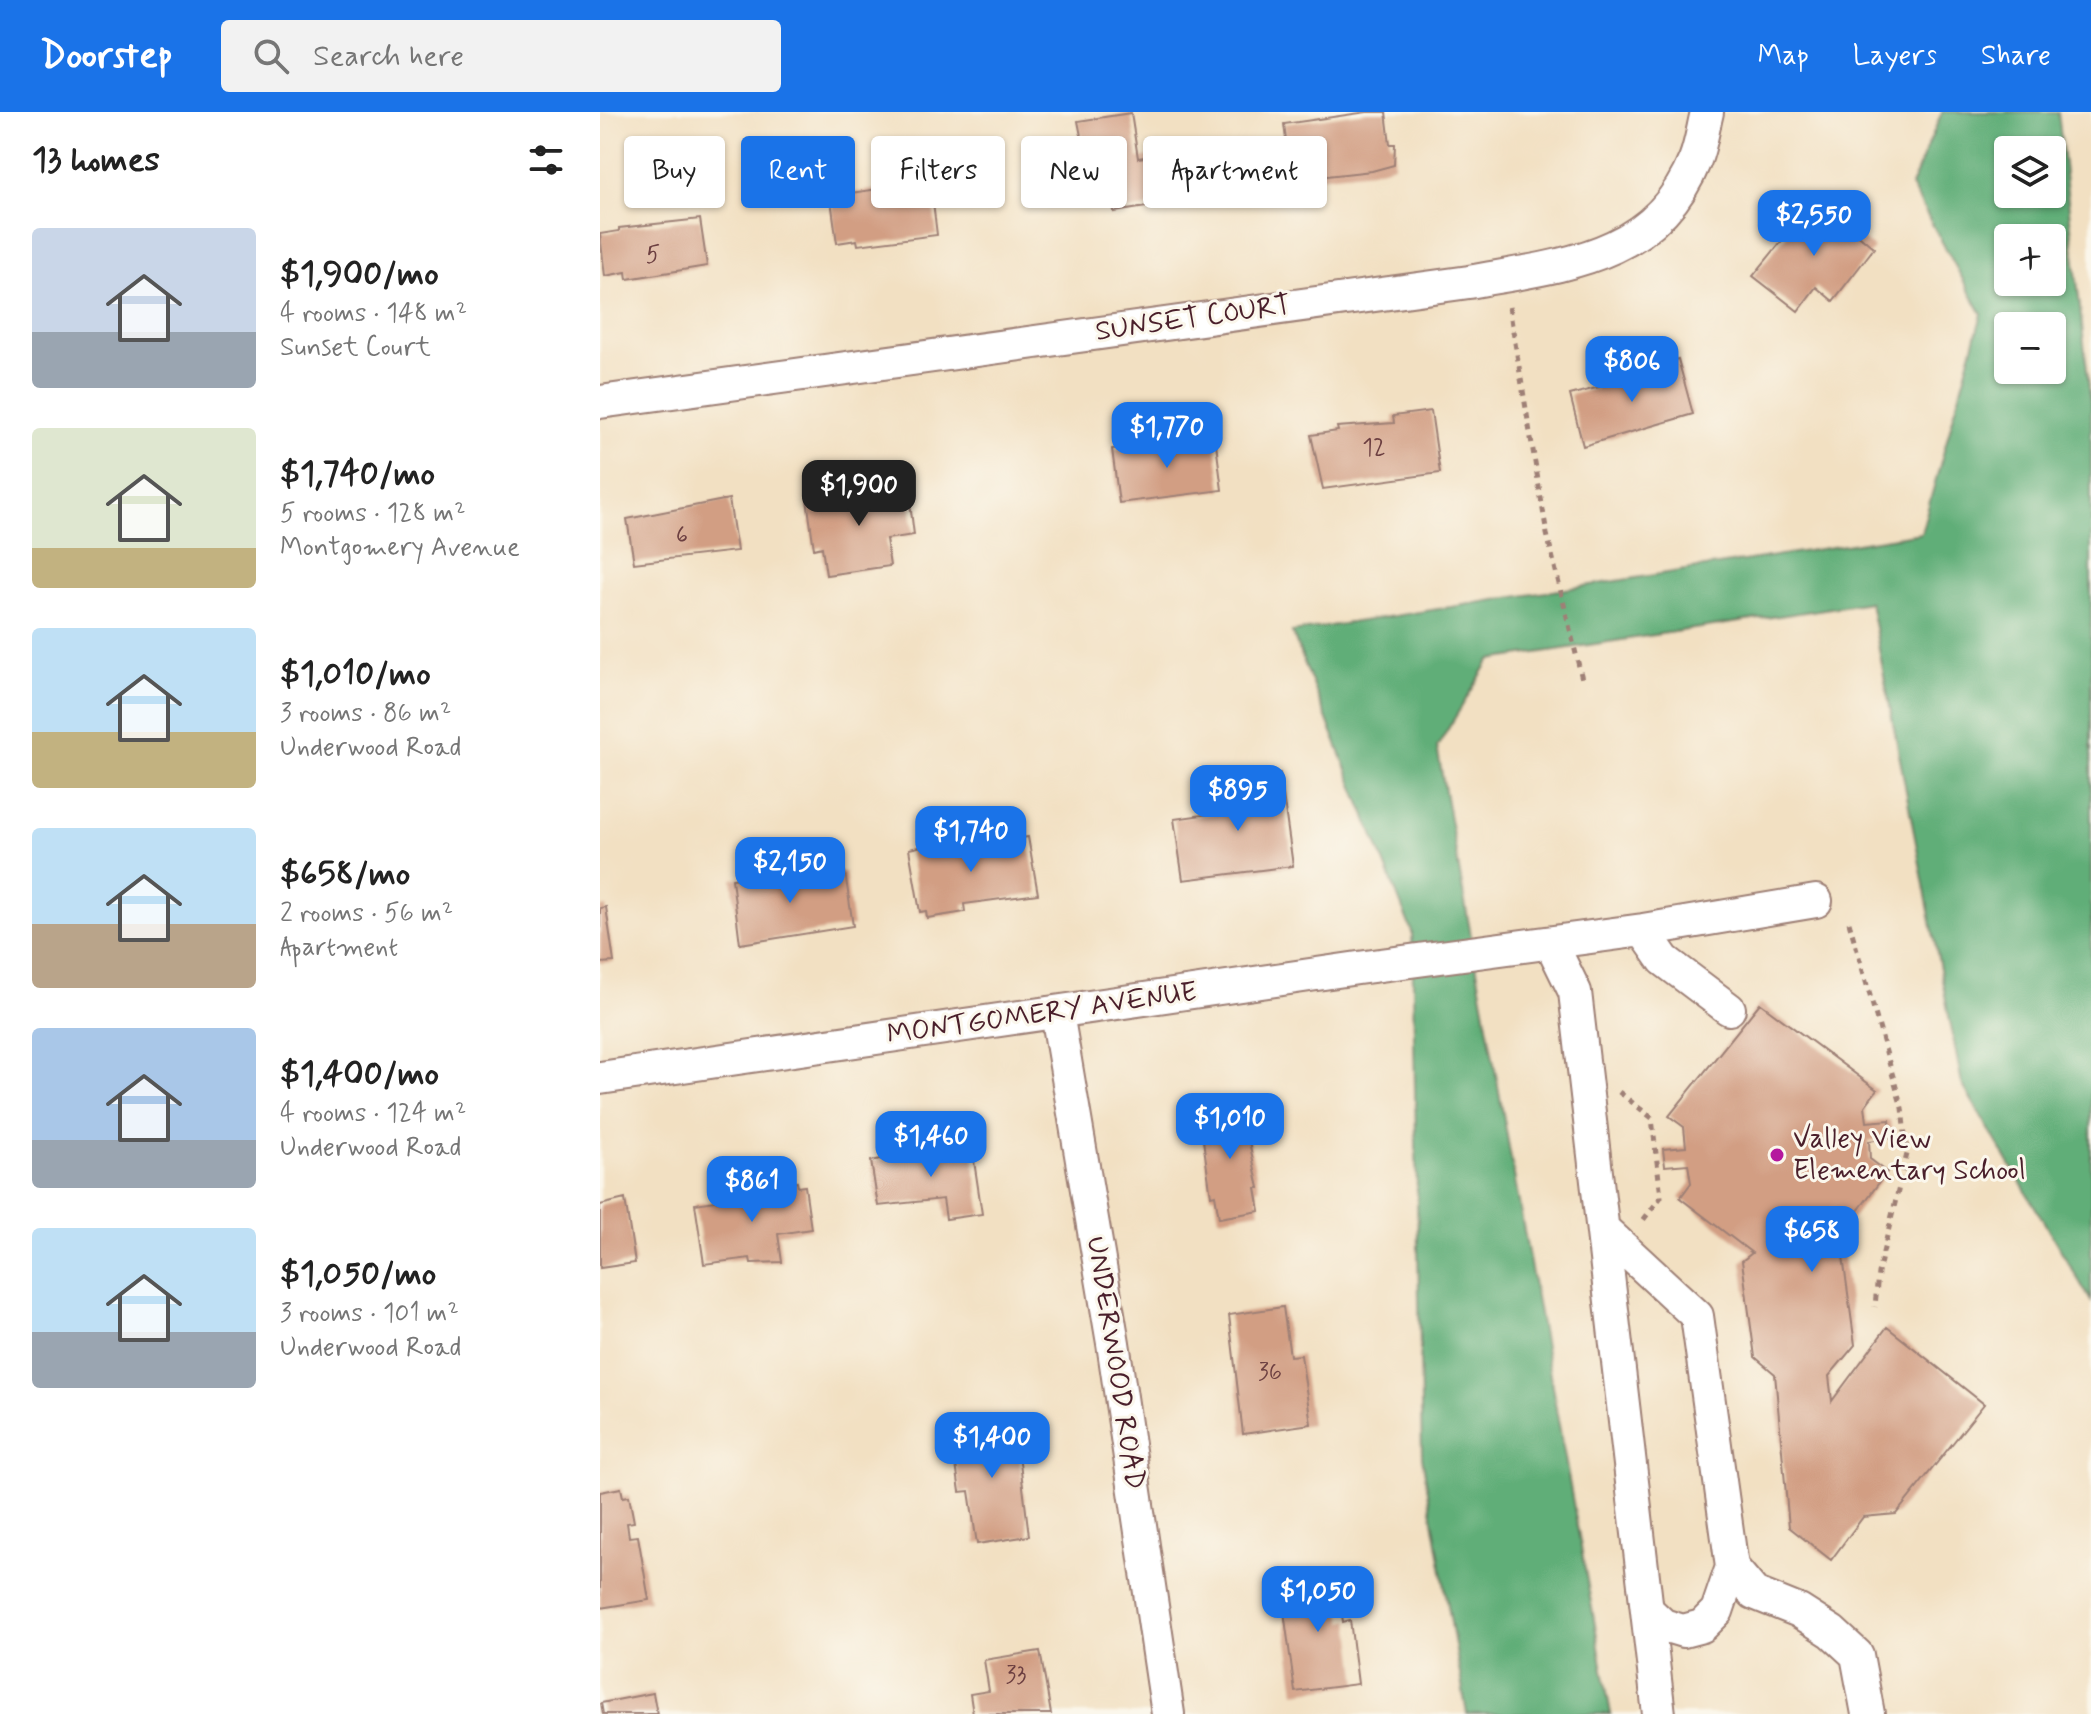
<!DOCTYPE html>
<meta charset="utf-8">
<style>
body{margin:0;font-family:Mynerve,sans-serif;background:#f2f2f2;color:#222;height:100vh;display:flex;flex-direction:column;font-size:30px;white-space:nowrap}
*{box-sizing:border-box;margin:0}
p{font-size:26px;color:#767676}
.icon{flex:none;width:44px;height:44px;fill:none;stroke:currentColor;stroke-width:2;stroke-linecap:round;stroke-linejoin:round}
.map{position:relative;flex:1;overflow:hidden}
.drawer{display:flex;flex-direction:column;background:#fff;width:600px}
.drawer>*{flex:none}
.banner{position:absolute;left:24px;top:24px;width:760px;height:72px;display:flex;gap:16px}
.tools{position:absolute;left:1394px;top:24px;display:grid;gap:16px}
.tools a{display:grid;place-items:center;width:72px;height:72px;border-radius:8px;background:#fff;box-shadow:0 2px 6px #0004;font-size:40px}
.price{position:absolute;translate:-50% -68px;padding:0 18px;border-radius:16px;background:#1a73e8;color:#fff;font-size:26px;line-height:52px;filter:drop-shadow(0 2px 4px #0008)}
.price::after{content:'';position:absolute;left:50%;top:48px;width:24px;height:18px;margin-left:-12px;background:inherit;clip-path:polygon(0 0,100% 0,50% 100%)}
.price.selected{background:#222;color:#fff}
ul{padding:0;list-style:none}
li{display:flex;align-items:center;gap:24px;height:200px;padding:0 32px}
li span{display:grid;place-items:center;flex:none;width:224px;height:160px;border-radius:8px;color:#555}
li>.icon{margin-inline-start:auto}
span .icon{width:96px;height:96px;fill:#fffc;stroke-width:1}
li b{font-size:34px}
h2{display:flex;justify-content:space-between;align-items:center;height:96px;padding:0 32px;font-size:34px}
.tag{padding:0 28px;border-radius:8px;background:#fff;box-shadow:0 2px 6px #0004;font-size:28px;line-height:72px}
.tag.selected{background:#1a73e8;color:#fff}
header{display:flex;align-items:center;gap:48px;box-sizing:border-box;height:112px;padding:0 40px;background:#1a73e8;color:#fff}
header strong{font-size:38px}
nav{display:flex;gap:44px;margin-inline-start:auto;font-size:28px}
.search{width:560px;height:72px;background:#f2f2f2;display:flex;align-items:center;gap:20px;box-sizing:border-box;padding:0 28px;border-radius:8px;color:#767676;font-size:30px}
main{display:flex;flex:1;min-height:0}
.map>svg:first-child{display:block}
.forest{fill:#61ae78;stroke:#566652;stroke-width:2;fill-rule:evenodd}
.building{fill:#d29e83}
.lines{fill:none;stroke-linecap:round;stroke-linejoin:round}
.minor-casing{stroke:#9e8076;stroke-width:36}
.path{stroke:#9e8076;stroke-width:5;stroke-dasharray:6 6;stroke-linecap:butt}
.minor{stroke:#fff;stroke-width:32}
.poi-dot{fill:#b5179e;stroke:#fbf7ec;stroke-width:3}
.labels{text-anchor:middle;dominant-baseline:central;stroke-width:6;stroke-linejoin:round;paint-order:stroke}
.number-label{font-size:24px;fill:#6c3f41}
.street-label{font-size:28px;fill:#4a1f2b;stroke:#fbf7ec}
.poi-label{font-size:28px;fill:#4a1f2b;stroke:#fbf7ec;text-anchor:start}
</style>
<header>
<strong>Doorstep</strong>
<div class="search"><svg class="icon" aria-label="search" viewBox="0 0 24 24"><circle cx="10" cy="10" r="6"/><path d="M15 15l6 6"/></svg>Search here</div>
<nav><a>Map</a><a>Layers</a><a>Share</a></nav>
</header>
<main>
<section class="drawer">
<h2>13 homes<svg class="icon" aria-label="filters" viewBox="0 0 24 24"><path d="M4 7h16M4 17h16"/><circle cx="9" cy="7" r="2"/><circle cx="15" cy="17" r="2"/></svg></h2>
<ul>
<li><span style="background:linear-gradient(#c9d6e8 65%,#9aa5b1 0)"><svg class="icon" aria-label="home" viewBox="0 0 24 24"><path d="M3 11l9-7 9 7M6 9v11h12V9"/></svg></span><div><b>$1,900/mo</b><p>4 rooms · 148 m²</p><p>Sunset Court</p></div></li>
<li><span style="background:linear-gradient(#dfe7d0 75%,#c2b280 0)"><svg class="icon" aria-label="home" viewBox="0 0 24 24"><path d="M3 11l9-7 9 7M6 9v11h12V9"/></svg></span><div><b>$1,740/mo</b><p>5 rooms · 128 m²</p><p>Montgomery Avenue</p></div></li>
<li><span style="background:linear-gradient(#bfe0f5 65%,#c2b280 0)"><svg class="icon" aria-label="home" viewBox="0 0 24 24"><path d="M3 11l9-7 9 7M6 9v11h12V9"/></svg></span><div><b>$1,010/mo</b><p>3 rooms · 86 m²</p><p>Underwood Road</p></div></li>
<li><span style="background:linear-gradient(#bfe0f5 60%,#b9a48a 0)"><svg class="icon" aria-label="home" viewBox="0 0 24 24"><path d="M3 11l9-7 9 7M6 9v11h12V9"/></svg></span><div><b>$658/mo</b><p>2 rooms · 56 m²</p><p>Apartment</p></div></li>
<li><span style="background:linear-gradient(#a9c7e8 70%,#9aa5b1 0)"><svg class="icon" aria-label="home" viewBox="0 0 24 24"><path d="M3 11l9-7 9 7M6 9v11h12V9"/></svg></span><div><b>$1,400/mo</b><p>4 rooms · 124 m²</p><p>Underwood Road</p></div></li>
<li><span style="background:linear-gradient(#bfe0f5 65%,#9aa5b1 0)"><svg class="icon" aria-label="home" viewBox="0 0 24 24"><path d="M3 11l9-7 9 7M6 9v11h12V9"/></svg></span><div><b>$1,050/mo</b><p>3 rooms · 101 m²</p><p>Underwood Road</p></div></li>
</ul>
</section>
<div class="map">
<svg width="1491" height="1602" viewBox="0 0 1491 1602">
<rect width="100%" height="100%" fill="#fbf7ec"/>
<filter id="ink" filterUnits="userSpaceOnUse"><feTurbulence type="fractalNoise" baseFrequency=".0125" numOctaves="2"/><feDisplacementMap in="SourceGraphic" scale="16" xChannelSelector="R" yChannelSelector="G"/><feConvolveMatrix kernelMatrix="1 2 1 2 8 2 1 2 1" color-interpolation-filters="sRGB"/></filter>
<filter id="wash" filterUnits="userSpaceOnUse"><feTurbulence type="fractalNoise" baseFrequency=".006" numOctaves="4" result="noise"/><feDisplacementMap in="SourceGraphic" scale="32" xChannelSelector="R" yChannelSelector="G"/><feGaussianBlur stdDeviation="1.8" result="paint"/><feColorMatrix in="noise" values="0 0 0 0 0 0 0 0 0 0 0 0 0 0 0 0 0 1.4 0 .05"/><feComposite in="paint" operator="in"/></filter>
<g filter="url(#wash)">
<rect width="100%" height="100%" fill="#f2e0c2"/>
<path class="forest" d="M1342 0H1458L1491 293V1189L1362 972 1270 490 890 548 837 635 1011 1602H867L822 1345 812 820 692 520 1321 421 1382 202 1311 74ZM1408 38H1452V82H1408ZM1408 126H1452V170H1408ZM1408 214H1452V258H1408Z"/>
<g id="blocks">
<path class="building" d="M767 0H786L790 32H795L794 53 772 59 691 68 684 12Z
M531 1 538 46 583 39 591 88 514 100 513 90 495 93 478 9Z
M300 74V78L331 74 337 123 258 133 257 128 237 131 231 88 250 85V81Z
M1216 87 1274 136 1233 189 1216 175 1198 199 1153 164Z
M100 107 107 154 27 167 26 160 5 164 0 122 19 119V116Z
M1078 247 1093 302 983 334 970 283 1048 262 1046 255Z
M831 299 840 361 723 377 711 323 738 319 737 315 794 311 793 304Z
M615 324 622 378 519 391 512 337Z
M308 374 314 423 286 427 290 454 226 463 222 435 214 437 207 387Z
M129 387 137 439 34 451 27 407Z
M680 661 693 754 583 768 574 707 631 699 627 674 656 670 655 664Z
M374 723 376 734 428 725 438 782 364 792 365 800 327 806 326 799 320 800 309 737Z
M194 759 195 766 245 760 253 814 140 832 132 767Z
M6 795 14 850 0 851V796Z
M1160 891 1277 978 1265 994 1267 1010 1290 1008 1292 1025 1269 1029 1270 1047 1287 1060 1234 1131 1242 1137 1255 1233 1229 1264 1232 1289 1287 1215 1384 1292 1296 1402 1263 1405 1231 1448 1189 1415 1175 1262 1155 1245 1142 1149 1152 1141 1080 1086 1091 1071 1088 1052 1065 1054 1063 1037 1086 1035 1084 1015 1069 1004Z
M641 992 659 1076H656L660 1099 619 1106 615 1083 611 1084 599 1000Z
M371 1029 382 1102 346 1107 343 1087 278 1094 271 1049Z
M197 1070 198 1075 205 1074 211 1117 178 1122 182 1150 151 1151 150 1146 104 1152 95 1092 122 1088V1082L173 1078 172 1074Z
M25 1087 35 1151 0 1156V1093Z
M683 1195 690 1244 701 1243 711 1312 643 1322 629 1203Z
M415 1309 429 1424 377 1432 369 1379 360 1380 351 1318Z
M21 1376 23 1385 29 1384 34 1410 27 1411 29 1425 38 1424 49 1488 0 1496V1380Z
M736 1462 743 1510 750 1508 758 1572 695 1580 680 1470Z
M440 1539 451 1602H373L370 1582 389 1579 384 1548Z
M53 1581 57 1602H3L1 1591Z"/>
</g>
</g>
<g filter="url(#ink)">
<use href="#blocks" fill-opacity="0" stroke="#9e8076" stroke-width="2"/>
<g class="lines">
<g class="minor-casing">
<path id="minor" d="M0 290 869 170C960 153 1055 148 1095 48 1101 33 1103 16 1107 0
M1043 818 1064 848 1129 897
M951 831 975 880 1059 1602
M457 901 513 1231 568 1602
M0 966 758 856 1043 818 1216 789
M1004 1118 1097 1204 1132 1455 1117 1499 1102 1514 1083 1519 1063 1513 1047 1498
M1132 1455 1154 1481 1199 1499 1232 1520 1257 1543 1268 1602"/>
</g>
<path class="path" d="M909 195 947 422 982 567
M1249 810 1302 996 1307 1042 1278 1161 1275 1195
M1019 980 1052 1006 1061 1085 1041 1111"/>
<use href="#minor" class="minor"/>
</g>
</g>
<circle class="poi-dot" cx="1177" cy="1043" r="8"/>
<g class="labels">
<g class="number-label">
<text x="53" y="143">5</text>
<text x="774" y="336">12</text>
<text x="82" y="423">6</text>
<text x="670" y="1260">36</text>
<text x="416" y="1563">33</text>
</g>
<g class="street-label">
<text transform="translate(593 207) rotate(-8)">SUNSET COURT</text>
<text transform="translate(442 902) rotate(-8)">MONTGOMERY AVENUE</text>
<text transform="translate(515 1251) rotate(81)">UNDERWOOD ROAD</text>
</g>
<g class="poi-label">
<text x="1193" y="1027">Valley View<tspan x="1193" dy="32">Elementary School</tspan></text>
</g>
</g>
</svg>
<div class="tools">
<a><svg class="icon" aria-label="layers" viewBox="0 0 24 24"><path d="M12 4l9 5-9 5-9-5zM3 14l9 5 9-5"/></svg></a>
<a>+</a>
<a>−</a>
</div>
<b class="price" style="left:1214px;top:146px">$2,550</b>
<b class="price" style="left:1032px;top:292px">$806</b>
<b class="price" style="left:567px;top:358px">$1,770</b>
<b class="price selected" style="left:259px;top:416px">$1,900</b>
<b class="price" style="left:638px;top:721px">$895</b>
<b class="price" style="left:371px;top:762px">$1,740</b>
<b class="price" style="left:190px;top:793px">$2,150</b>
<b class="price" style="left:630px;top:1049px">$1,010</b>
<b class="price" style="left:331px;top:1067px">$1,460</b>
<b class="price" style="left:152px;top:1112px">$861</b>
<b class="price" style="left:1212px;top:1162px">$658</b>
<b class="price" style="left:392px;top:1368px">$1,400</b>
<b class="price" style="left:718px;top:1522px">$1,050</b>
<div class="banner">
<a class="tag">Buy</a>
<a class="tag selected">Rent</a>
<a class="tag">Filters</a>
<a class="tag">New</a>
<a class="tag">Apartment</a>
</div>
</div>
</main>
